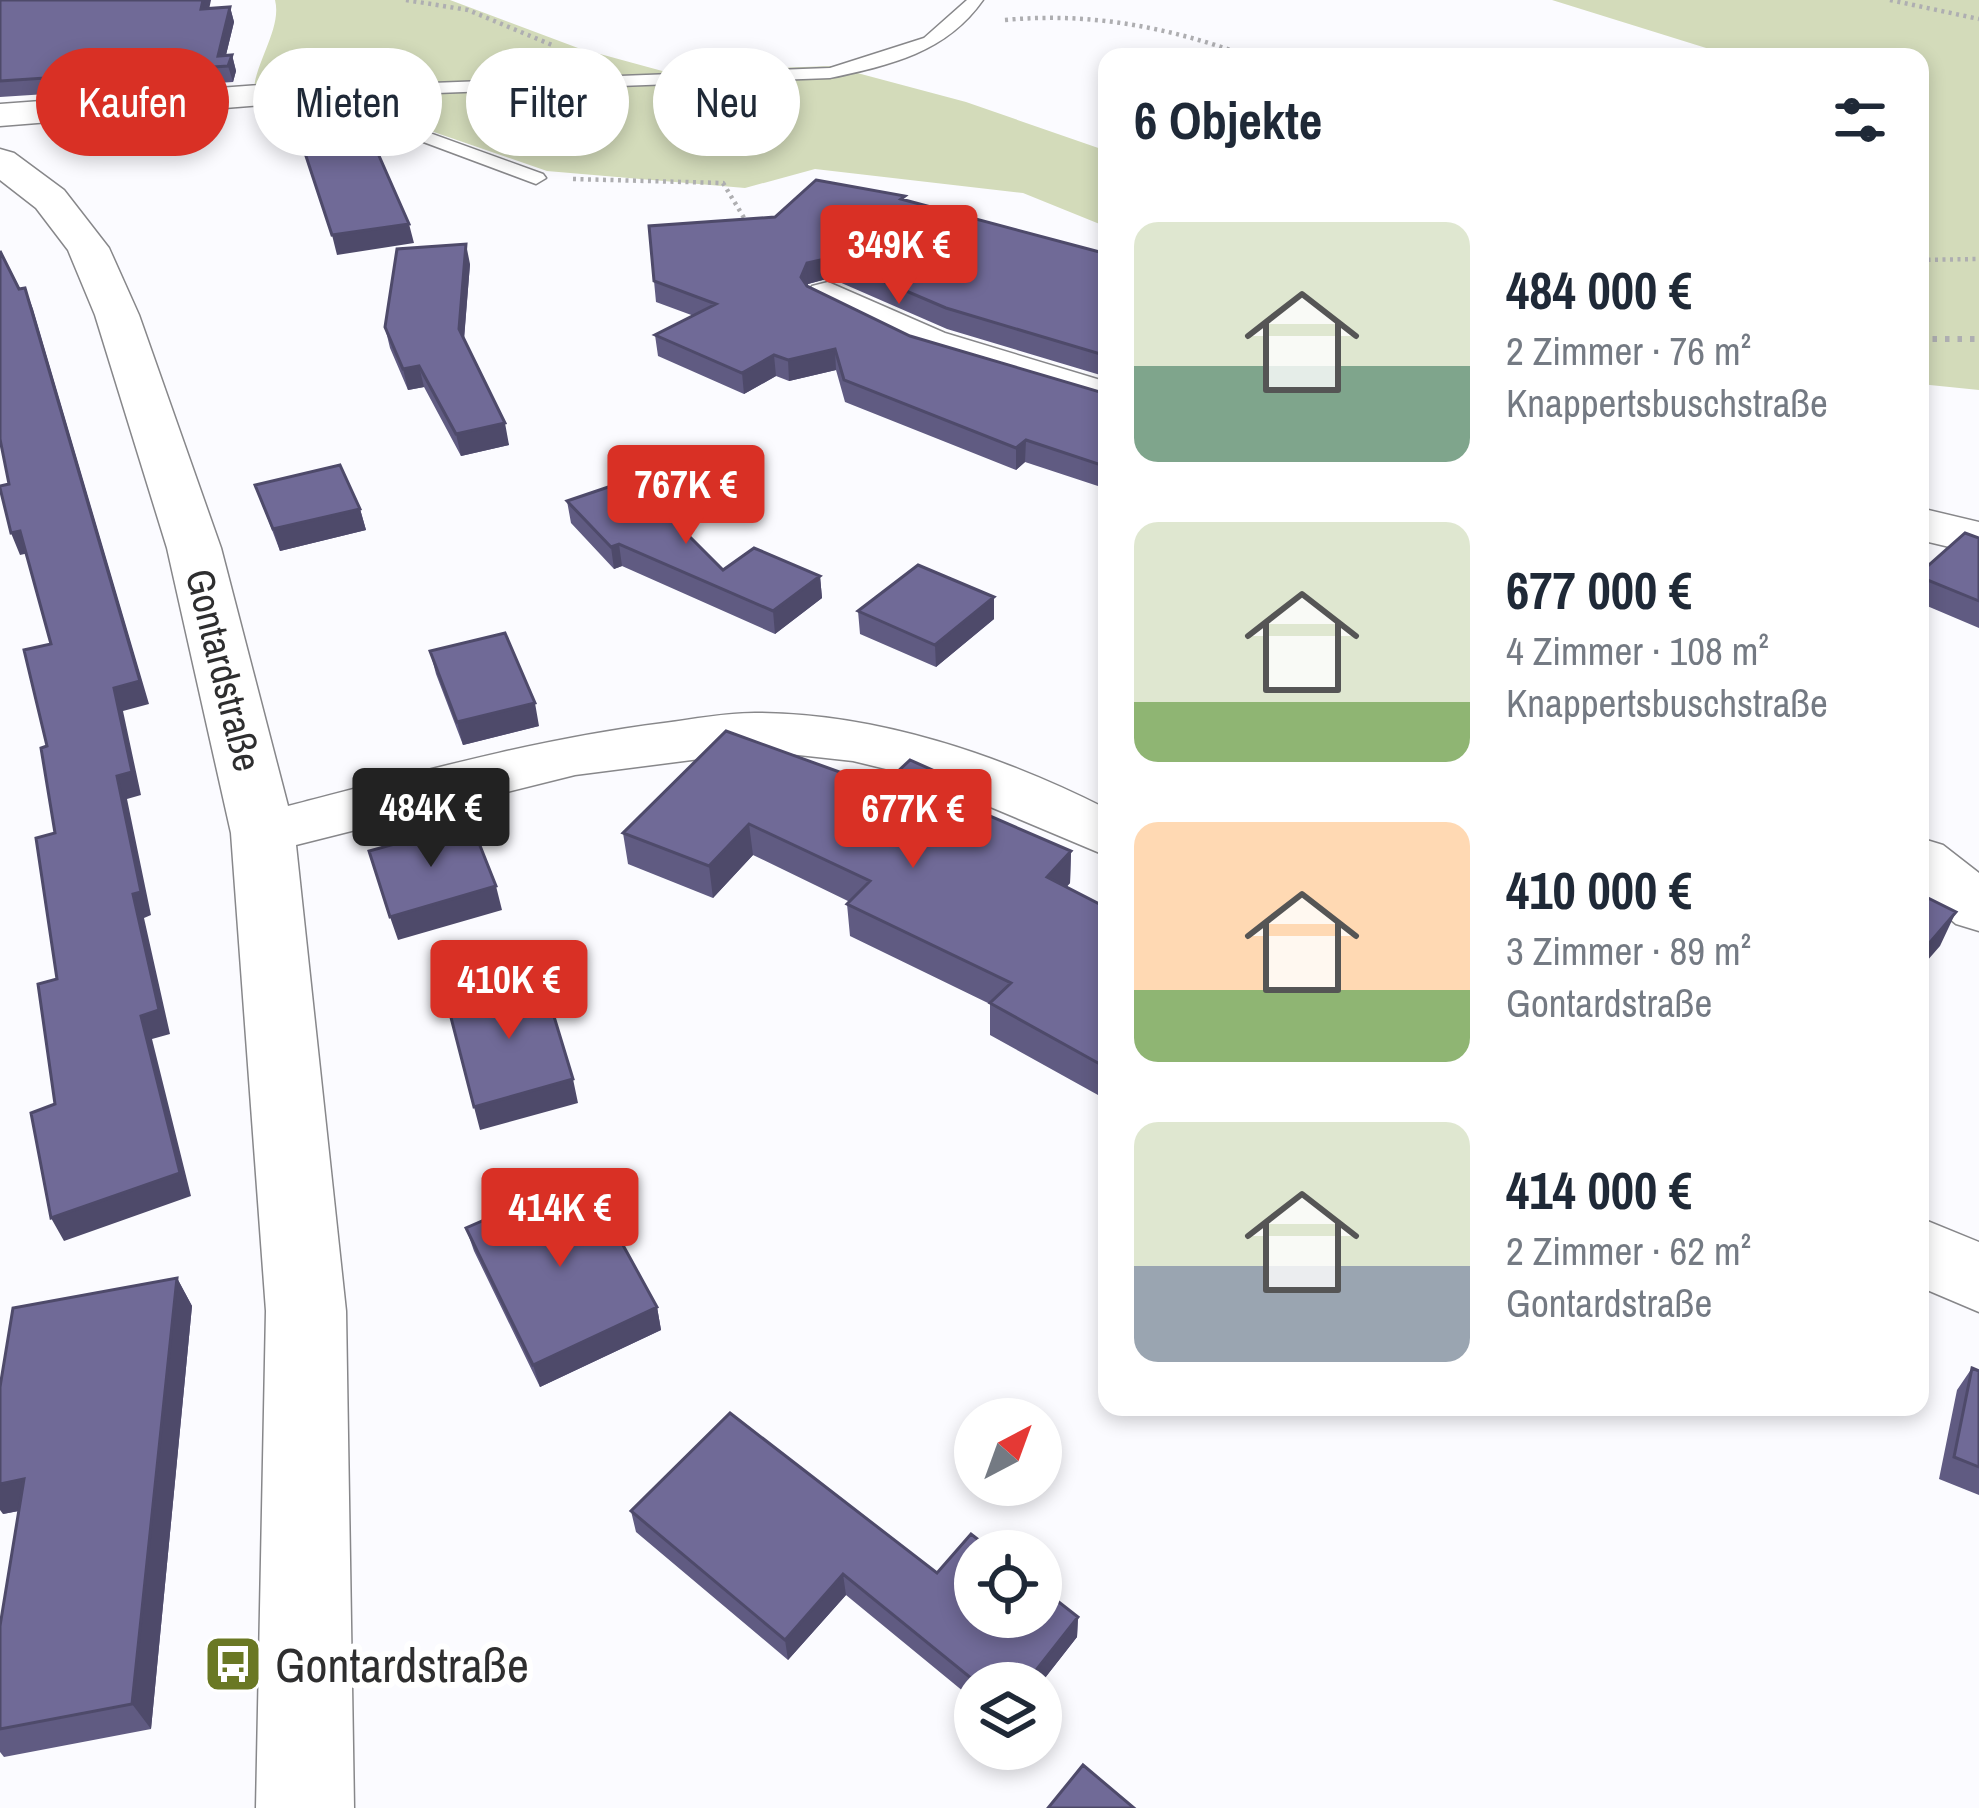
<!DOCTYPE html>
<html lang="de">
<meta charset="utf-8">
<style>
body{margin:0;font-family:"Archivo Narrow",sans-serif;background:#f6f6f7;color:#1f2937;height:100vh;display:flex;flex-direction:column;font-size:45px;white-space:nowrap}
*{box-sizing:border-box;margin:0}
p{font-size:39px;color:#747a83}
.icon{flex:none;width:66px;height:66px;fill:none;stroke:currentColor;stroke-width:2;stroke-linecap:round;stroke-linejoin:round}
.map{position:relative;flex:1;overflow:hidden}
.side{position:absolute;left:1098px;top:48px;width:831px;height:1368px;display:flex;flex-direction:column;background:#fff;border-radius:24px;box-shadow:0 6px 18px #0003}
.side>*{flex:none}
.guide{position:absolute;left:36px;top:48px;width:882px;height:108px;display:flex;gap:24px}
.needle{width:78px;rotate:41deg}
.buttons{position:absolute;left:954px;top:1398px;display:grid;gap:24px}
.buttons a{display:grid;place-items:center;width:108px;height:108px;border-radius:50%;background:#fff;box-shadow:0 6px 18px #0003;font-size:60px}
.price{position:absolute;translate:-50% -102px;padding:0 27px;border-radius:12px;background:#d93025;color:#fff;font-size:39px;line-height:78px;filter:drop-shadow(0 3px 6px #0008)}
.price::after{content:'';position:absolute;left:50%;top:72px;width:36px;height:27px;margin-left:-18px;background:inherit;clip-path:polygon(0 0,100% 0,50% 100%)}
.price.current{background:#222;color:#fff}
ul{padding:0;list-style:none}
li{display:flex;align-items:center;gap:36px;height:300px;padding:0 36px}
li span{display:grid;place-items:center;flex:none;width:336px;height:240px;border-radius:24px;color:#555}
li>.icon{margin-inline-start:auto}
span .icon{width:144px;height:144px;fill:#fffc;stroke-width:1}
li b{font-size:51px}
h2{display:flex;justify-content:space-between;align-items:center;height:144px;padding:0 36px;font-size:51px}
.tag{padding:0 42px;border-radius:54px;background:#fff;box-shadow:0 6px 18px #0003;font-size:42px;line-height:108px}
.tag.current{background:#d93025;color:#fff}
.map>svg:first-child{display:block}
.green{fill:#d3dbba}
.lines{fill:none;stroke-linecap:round;stroke-linejoin:round}
.lane-casing{stroke:#87878a;stroke-width:3}
.street-casing{stroke:#87878a;stroke-width:3}
.path-far1{stroke:#aeaeb1;stroke-width:4.5;stroke-dasharray:3 4.5;stroke-linecap:butt}
.path{stroke:#aeaeb1;stroke-width:6;stroke-dasharray:4.5 8;stroke-linecap:butt}
.lane{fill:#fff;fill-rule:evenodd}
.street{fill:#fff;fill-rule:evenodd}
.wall{fill:#605b82}
.shaded-wall{fill:#4e4a6a}
.building{fill:#706a97;stroke:#4e4a6a;stroke-width:3}
.labels{text-anchor:middle;dominant-baseline:central;stroke-width:12;stroke-linejoin:round;paint-order:stroke}
.street-label{font-size:39px;fill:#2e2e2f;stroke:#fff}
.near-poi-label{font-size:48px;fill:#2e2e2f;stroke:#fff;text-anchor:start}
</style>
<div class="map">
<svg width="1979" height="1808" viewBox="0 0 1979 1808">
<rect width="100%" height="100%" fill="#fbfbff"/>
<path class="green" d="M275 0H450L578 48 666 72 831 66 966 102 1107 151V227L1023 193 815 169 745 188 547 171 300 86 254 88C257 60 282 27 275 0Z
M1552 0H1979V390L1920 384V57H1735Z"/>
<g class="lines">
<g class="lane-casing">
<path id="lane" d="M967 0H983C946 53 890 65 830 78L330 97 543 174 546 178 536 184 292 93 301 88 830 68 924 38Z"/>
</g>
<g class="street-casing">
<path id="street" d="M301 82 314 85 319 93 314 101 0 126V104Z
M0 149 14 153 64 190 109 248 139 315 221 548 288 806C412 774 536 739 664 723 694 719 725 713 755 713 876 713 1000 755 1107 809V856L919 777 853 761 762 751 575 775 296 845 346 1311 354 1808H256L266 1311 231 833 167 548 95 315 68 250 36 208 0 180Z
M828 282 945 333 1107 382V411L913 353 812 304 806 295 812 286Z
M1920 508 1979 522V554L1920 540Z
M1920 838 1943 845 1979 873V931L1956 924 1920 894Z
M1920 1218 1979 1242V1312L1920 1287Z"/>
</g>
<path class="path-far1" d="M406 0 468 10 552 45
M1890 0 1979 19
M1005 20C1091 12 1169 27 1250 57
M573 179 723 183 749 226
M1920 260 1979 259"/>
<path class="path" d="M1920 339H1979"/>
<use href="#lane" class="lane"/>
<use href="#street" class="street"/>
</g>
<path class="wall" d="M0 0 209 8 230 7 234 22 226 55H232L236 71 233 82 0 97Z
M905 200 1107 254V377L947 329 830 278 808 284 807 286 910 336 1107 394V489L1025 462 1016 470 845 402 836 370 789 381 776 376 744 394 658 356 655 335 694 316 656 302 654 281 775 217Z
M470 264 464 340 509 445 461 456 424 387 408 390 390 348 385 327Z
M255 485 360 509 366 530 280 551Z
M567 501 723 570 820 576 822 598 775 634 622 566 614 569 571 523Z
M1979 538V628L1920 603V577Z
M858 611 994 619 936 667 860 634Z
M430 651 539 726 463 745 436 674Z
M881 787 984 793V813L1071 851 1070 883 1066 887 1107 908V1100L990 1035V1004L850 936 847 904 850 902 753 855 713 898 628 864 623 833Z
M466 1228 657 1307 661 1330 540 1387 474 1251Z
M177 1278 192 1306 151 1729 4 1757 0 1752V1626L19 1511 3 1514Z
M1972 1368 1979 1371V1495L1939 1479 1957 1390Z
M631 1511 937 1573 1078 1617 1077 1637 1041 1683H975V1701L846 1595 788 1660 636 1532Z"/>
<path class="shaded-wall" d="M203 0H211L206 24 201 9Z
M230 7 234 22 223 67 218 56Z
M232 55 236 71 233 82 228 66Z
M220 94 225 113 221 128 144 141 138 123Z
M409 224 414 243 337 255 332 235Z
M466 244 470 264 463 350 459 329Z
M829 258 830 278 808 284 802 298 801 277 807 263Z
M25 288 33 309 149 704 123 711 141 795 127 799 151 915 144 918 170 1034 152 1039 191 1196 64 1241 51 1218 141 1016 133 894 117 776Z
M835 349 836 370 789 381 788 360Z
M774 355 776 376 744 394 742 373Z
M419 366 424 387 408 390 403 369Z
M505 423 509 445 461 456 456 434Z
M1026 440 1025 462 1016 470V448Z
M360 509 366 530 280 551 273 529Z
M20 531 29 553 20 555 11 533Z
M619 544 622 566 614 569 611 547Z
M820 576 822 598 775 634 773 611Z
M994 597V619L936 667 935 645Z
M535 703 539 726 463 745 457 722Z
M984 793V824L969 807Z
M749 824 753 855 713 898 709 866Z
M1071 851 1070 883 1047 909V877Z
M496 886 502 910 398 940 390 917Z
M1956 912 1940 946 1920 969V954Z
M573 1079 578 1103 480 1130 474 1107Z
M177 1278 192 1306 151 1729 132 1704Z
M657 1307 661 1330 540 1387 533 1365Z
M24 1479 43 1506 3 1514 0 1510V1484Z
M843 1574 846 1595 788 1660 785 1640Z
M1078 1617 1077 1637 1041 1683H1026Z"/>
<path class="building" d="M0 0H203L201 9 230 7 218 56 232 55 228 66 0 81Z
M220 94 215 109 138 123 128 101Z
M369 133 409 224 332 235 302 144Z
M816 180 905 196 901 199 1107 254V356L946 308 829 258 807 263 801 277 807 286 910 336 1107 394V467L1026 440 1016 448 844 380 835 349 788 360 774 355 742 373 655 335 716 304 654 281 649 226 775 217Z
M466 244 459 329 505 423 456 434 419 366 403 369 385 327 397 249Z
M0 251 19 289 25 288 140 681 114 688 132 772 117 776 141 892 133 894 159 1010 141 1016 180 1173 51 1218 31 1113 55 1104 38 984 57 979 36 838 55 833 41 748 47 746 24 650 51 644 20 531 11 533 0 488V486L9 484 0 439Z
M340 465 360 509 273 529 255 485Z
M632 479 723 570 754 548 820 576 773 611 619 544 611 547 567 501Z
M1965 533 1979 538V601L1920 577V573Z
M918 565 994 597 935 645 858 611Z
M505 633 535 703 457 722 430 651Z
M726 731 881 787 910 760 984 793 969 807 1071 851 1047 877 1107 908V1068L990 1003 1011 983 847 904 870 881 749 824 709 866 623 833Z
M471 823 496 886 390 917 369 851Z
M1920 894 1956 912 1920 954Z
M542 977 573 1079 474 1107 447 1002Z
M585 1176 657 1307 533 1365 466 1228Z
M177 1278 132 1704 0 1729V1626L24 1479 0 1484V1387L13 1308Z
M1972 1368 1979 1371V1467L1954 1457Z
M730 1413 937 1573 971 1534 993 1551H975V1617H1041V1588L1078 1617 1026 1683H977L843 1574 785 1640 631 1511Z
M1083 1765 1134 1808H1048Z"/>
<defs>
<g id="bus-square" transform="scale(3)"><rect x="-9" y="-9" width="18" height="18" rx="4" fill="#6a7824" stroke="#fff"/><path d="M-5-6H5V4H4V6H2V4H-2V6H-4V4H-5ZM-3.5-4V0h7V-4ZM-3.5 1.2v1.5H-2V1.2ZM2 1.2v1.5H3.5V1.2Z" fill="#fff"/></g>
</defs>
<g fill-rule="evenodd">
<use href="#bus-square" x="233" y="1664"/>
</g>
<g class="labels">
<g class="street-label">
<text transform="translate(224 670) rotate(76)">Gontardstraße</text>
</g>
<g class="near-poi-label">
<text x="275" y="1664">Gontardstraße</text>
</g>
</g>
</svg>
<div class="buttons">
<a><svg class="needle" viewBox="-14 -14 28 28"><path d="M0-13l5 13h-10z" fill="#e53935"/><path d="M0 13l5-13h-10z" fill="#747a83"/></svg></a>
<a><svg class="icon" aria-label="locate" viewBox="0 0 24 24"><circle cx="12" cy="12" r="6"/><path d="M12 2v4M12 18v4M2 12h4M18 12h4"/></svg></a>
<a><svg class="icon" aria-label="layers" viewBox="0 0 24 24"><path d="M12 4l9 5-9 5-9-5zM3 14l9 5 9-5"/></svg></a>
</div>
<b class="price" style="left:899px;top:307px">349K €</b>
<b class="price" style="left:686px;top:547px">767K €</b>
<b class="price current" style="left:431px;top:870px">484K €</b>
<b class="price" style="left:913px;top:871px">677K €</b>
<b class="price" style="left:509px;top:1042px">410K €</b>
<b class="price" style="left:560px;top:1270px">414K €</b>
<div class="guide">
<a class="tag current">Kaufen</a>
<a class="tag">Mieten</a>
<a class="tag">Filter</a>
<a class="tag">Neu</a>
</div>
<section class="side">
<h2>6 Objekte<svg class="icon" aria-label="filters" viewBox="0 0 24 24"><path d="M4 7h16M4 17h16"/><circle cx="9" cy="7" r="2"/><circle cx="15" cy="17" r="2"/></svg></h2>
<ul>
<li><span style="background:linear-gradient(#dfe7d0 60%,#7fa58c 0)"><svg class="icon" aria-label="home" viewBox="0 0 24 24"><path d="M3 11l9-7 9 7M6 9v11h12V9"/></svg></span><div><b>484 000 €</b><p>2 Zimmer · 76 m²</p><p>Knappertsbuschstraße</p></div></li>
<li><span style="background:linear-gradient(#dfe7d0 75%,#8fb573 0)"><svg class="icon" aria-label="home" viewBox="0 0 24 24"><path d="M3 11l9-7 9 7M6 9v11h12V9"/></svg></span><div><b>677 000 €</b><p>4 Zimmer · 108 m²</p><p>Knappertsbuschstraße</p></div></li>
<li><span style="background:linear-gradient(#ffd9b3 70%,#8fb573 0)"><svg class="icon" aria-label="home" viewBox="0 0 24 24"><path d="M3 11l9-7 9 7M6 9v11h12V9"/></svg></span><div><b>410 000 €</b><p>3 Zimmer · 89 m²</p><p>Gontardstraße</p></div></li>
<li><span style="background:linear-gradient(#dfe7d0 60%,#9aa5b1 0)"><svg class="icon" aria-label="home" viewBox="0 0 24 24"><path d="M3 11l9-7 9 7M6 9v11h12V9"/></svg></span><div><b>414 000 €</b><p>2 Zimmer · 62 m²</p><p>Gontardstraße</p></div></li>
</ul>
</section>
</div>
